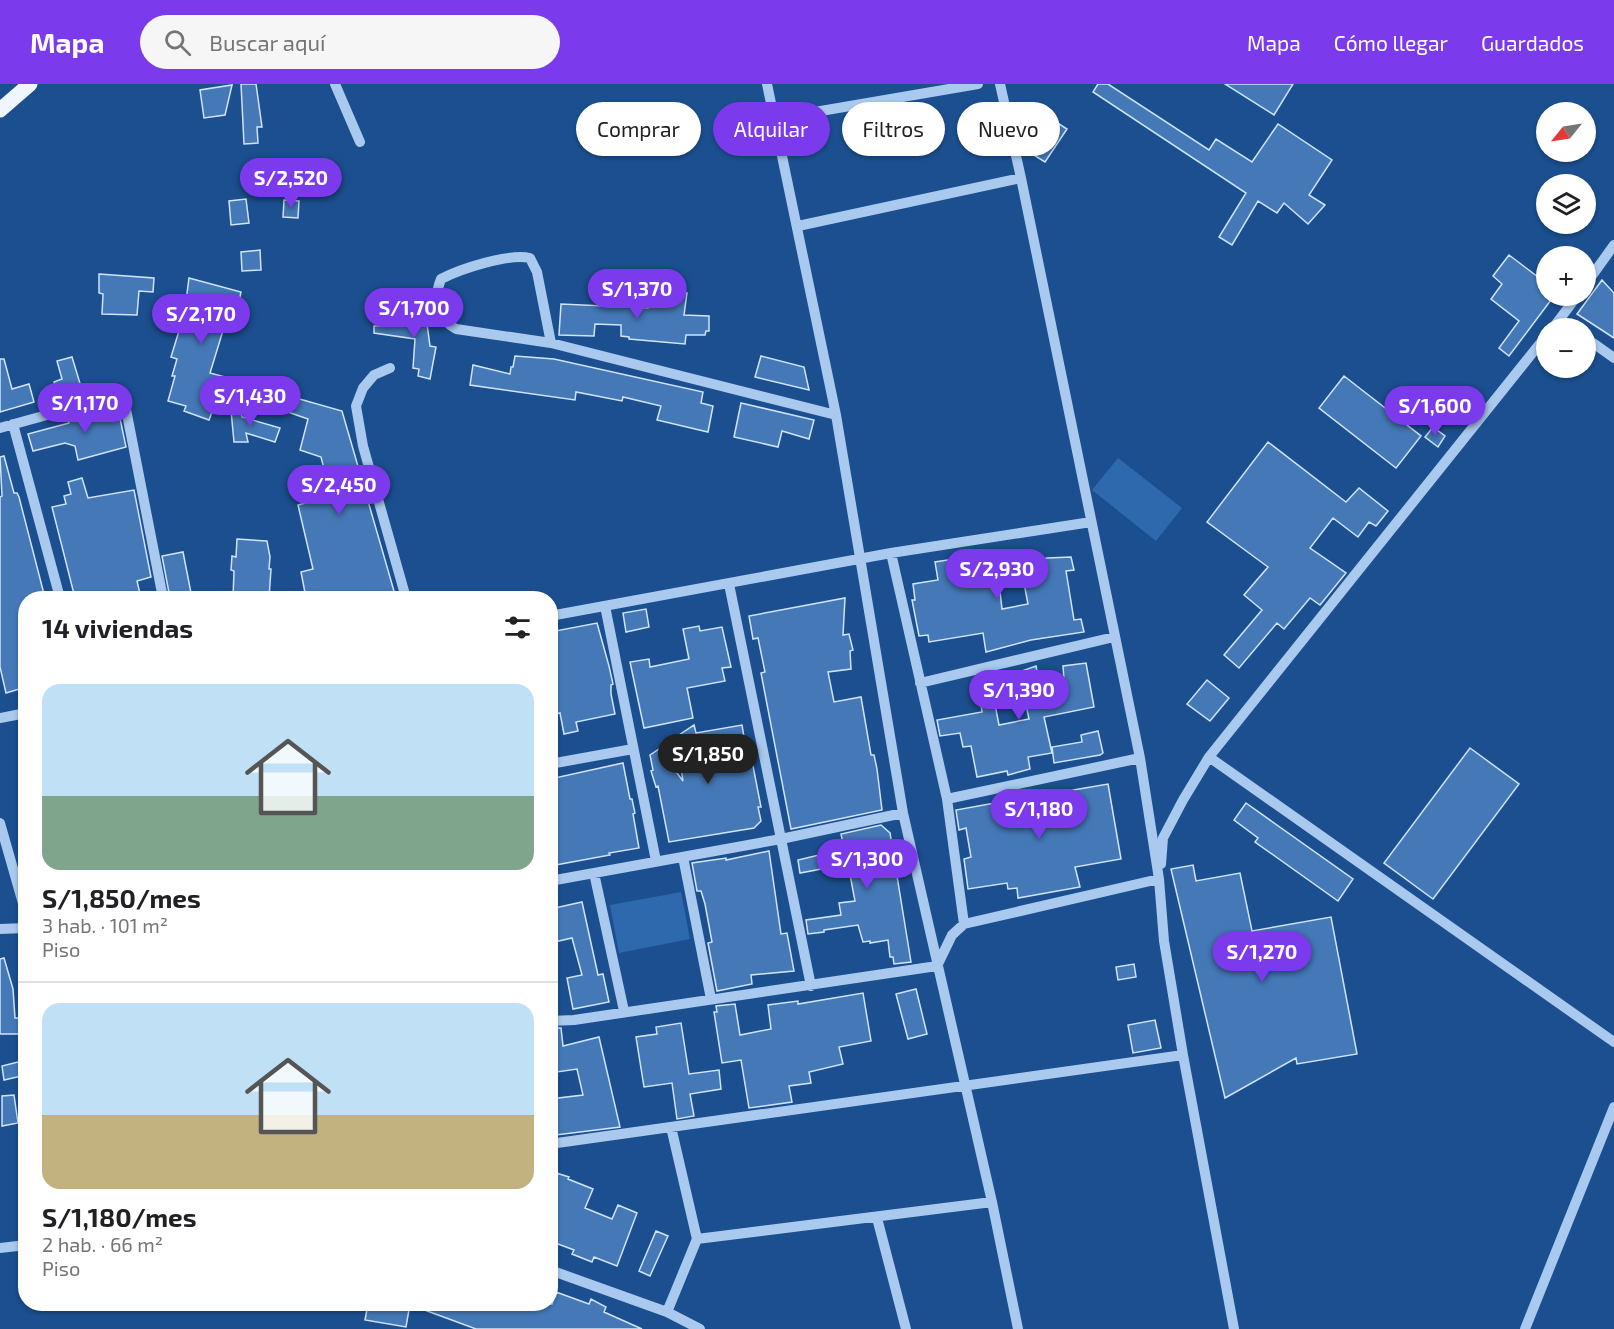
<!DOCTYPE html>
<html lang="es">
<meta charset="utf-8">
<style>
body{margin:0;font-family:"Exo 2",sans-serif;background:#f6f6f6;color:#202124;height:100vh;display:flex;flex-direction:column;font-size:22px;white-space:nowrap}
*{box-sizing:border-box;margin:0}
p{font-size:20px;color:#757577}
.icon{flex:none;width:33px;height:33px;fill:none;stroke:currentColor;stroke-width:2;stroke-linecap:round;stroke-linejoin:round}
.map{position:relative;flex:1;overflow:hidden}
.panel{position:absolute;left:18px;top:507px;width:540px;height:720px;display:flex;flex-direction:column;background:#fff;border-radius:24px;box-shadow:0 2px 4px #0004}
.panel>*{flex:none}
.guide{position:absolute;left:576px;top:18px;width:570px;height:54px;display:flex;gap:12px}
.needle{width:39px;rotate:240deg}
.fabs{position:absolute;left:1536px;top:18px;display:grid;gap:12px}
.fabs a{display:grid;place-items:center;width:60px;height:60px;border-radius:50%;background:#fff;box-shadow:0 2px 4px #0004;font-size:30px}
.price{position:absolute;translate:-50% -51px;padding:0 14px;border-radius:21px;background:#7c3aed;color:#fff;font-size:20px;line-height:39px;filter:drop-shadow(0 2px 3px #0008)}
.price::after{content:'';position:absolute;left:50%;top:36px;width:18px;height:14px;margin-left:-9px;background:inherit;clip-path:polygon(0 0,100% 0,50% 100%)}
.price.selected{background:#222;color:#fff}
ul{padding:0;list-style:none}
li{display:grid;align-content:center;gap:12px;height:318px;padding:0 24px}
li+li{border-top:2px solid #e0e0e0}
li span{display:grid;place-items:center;height:186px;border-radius:18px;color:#555}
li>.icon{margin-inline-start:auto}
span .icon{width:108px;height:108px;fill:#fffc;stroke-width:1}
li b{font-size:26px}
h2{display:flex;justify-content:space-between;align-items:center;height:72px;padding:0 24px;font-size:26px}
.pill{padding:0 21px;border-radius:27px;background:#fff;box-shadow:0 2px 4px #0004;font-size:21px;line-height:54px}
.pill.selected{background:#7c3aed;color:#fff}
header{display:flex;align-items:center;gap:36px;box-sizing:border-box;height:84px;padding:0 30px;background:#7c3aed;color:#fff}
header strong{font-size:28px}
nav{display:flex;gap:33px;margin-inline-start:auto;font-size:21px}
.search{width:420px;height:54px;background:#f6f6f6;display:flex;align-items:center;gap:15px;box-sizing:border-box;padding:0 21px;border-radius:33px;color:#757577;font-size:22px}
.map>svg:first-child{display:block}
.green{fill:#2e69ad}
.building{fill:#4478b7;stroke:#cfe3fa;stroke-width:1.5;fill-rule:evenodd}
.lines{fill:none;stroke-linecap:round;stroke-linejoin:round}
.minor{stroke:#a9c9ee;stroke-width:10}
.major{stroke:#f0f6ff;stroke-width:15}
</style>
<header>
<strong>Mapa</strong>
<div class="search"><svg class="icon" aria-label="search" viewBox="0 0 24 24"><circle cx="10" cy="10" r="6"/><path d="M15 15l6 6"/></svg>Buscar aquí</div>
<nav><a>Mapa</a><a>Cómo llegar</a><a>Guardados</a></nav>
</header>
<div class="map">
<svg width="1614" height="1245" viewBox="0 0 1614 1245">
<rect width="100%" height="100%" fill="#1b4f8f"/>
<path class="green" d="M1118 374 1182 424 1156 457 1092 406Z
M681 808 690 855 619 869 610 821Z"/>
<path class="building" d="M241 0H256L262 43H257L258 59 244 60Z
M1098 0H1108L1209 66 1216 55 1252 78 1278 40 1332 76 1309 111 1325 121 1308 140 1284 119 1277 129 1258 117 1232 161 1219 153 1246 109 1093 8Z
M1225 0H1293L1274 31Z
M232 1 225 31 204 34 200 6Z
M1033 23 1067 45 1045 78 1032 70 1025 34Z
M246 115 249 139 231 141 229 117Z
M284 116 299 117 298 134 283 133Z
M260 166 261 186 242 187 241 168Z
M1509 171 1546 199V212H1554L1509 272 1499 264 1519 237 1491 215 1502 200 1493 192Z
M99 190 154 194 153 208 139 207 137 231 102 230 103 210 99 209Z
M189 194 241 208 237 227H239L238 241 225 240 210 289 225 293 209 336 184 327 186 322 168 317 175 292H172L177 275 171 273 182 237 171 235 174 214 186 217Z
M1602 196 1614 209V254L1577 230Z
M666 207 687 209 684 231 709 232V247H706L705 251H686L685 260 629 255V253L621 252V241L595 240 594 252 559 251 561 220 648 224V214L665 215Z
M425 225 430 262 436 263 430 295 418 292 419 285 413 284 415 255 374 249V242L404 241 402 228Z
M515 272 554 275 703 308 701 319 713 322 708 348 657 336 661 322 623 313 622 317 576 308 575 316 470 301 473 281 510 290 511 283H513Z
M761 272 804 283 809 306 755 293Z
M72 273 82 306 59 312 54 298 62 295 57 277Z
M0 275H4L12 305 29 300 34 318 0 328Z
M1344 292 1421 352 1396 384 1319 324Z
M289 312 342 327 396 514H306L301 488 313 485 298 421 331 412 321 373 300 366 308 335 285 327Z
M237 315 242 333 280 344 275 358 246 349 248 358H234L230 316Z
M741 319 814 336 809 355 782 347 778 363 734 353Z
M113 322 118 325 126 363 78 376 75 362 65 359 33 367 28 350 69 339 67 335Z
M1433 343 1445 352 1438 363 1425 353Z
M1268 358 1346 418 1359 404 1388 427 1376 442 1369 438 1358 453 1333 434 1310 464 1346 489 1320 521 1310 514 1284 545 1277 539 1239 584 1224 571 1262 526 1244 511 1268 483 1207 438Z
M4 372 14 409H17L19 413 45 514H26V603L6 609 0 583V413L2 412 0 373Z
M82 394 88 414 134 406 151 493 137 497 141 514H75L52 423 66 420 64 412 71 410 68 398Z
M237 455 267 457 270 473 269 485H271L269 514H233L234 487 231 486 232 472 236 473Z
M1004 466 1007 481 1047 474 1071 473 1074 486 1066 487 1074 536 1081 535 1084 548 1031 556 986 568 983 549 929 558 928 551 919 552 912 516H915L913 500 938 496 935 478 955 475 954 472 968 470V472ZM1023 494 1028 520 1002 525 999 498Z
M183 468 192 514H170L162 472Z
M845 514 843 551 849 550 853 566 850 567 851 585 828 588 834 618 861 613 871 671H874L877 685 882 726 791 745 761 589 765 588 758 554 753 555 749 532Z
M646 525 649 543 626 548 623 529Z
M597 539 609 582 613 600 611 601V610L615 630 576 638 578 647 564 650 560 629 550 631V548Z
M699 542 700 547 722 543 731 583 722 584 725 597 687 604 693 634 644 644 630 578 649 575 650 583 689 575 683 545Z
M1086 579 1094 623 1044 633 1052 669 1028 673 1030 685 1008 691 1007 687 977 693 971 662 963 663 960 649 940 652 937 636 982 628 978 597 990 595 999 641 1029 635 1019 588 1036 582 1039 598 1064 595 1063 582Z
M1207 596 1229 614 1210 637 1187 620Z
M694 641 696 649 742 641 749 683 753 682 761 723H758L761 737 754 744 669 758 658 702 656 703 651 687 653 686 650 671 659 665 683 697 676 653Z
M1098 647 1103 669 1100 671 1054 679 1052 663 1082 658 1081 651Z
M1470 664 1519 700 1433 815 1384 779Z
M623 679 630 715H632L635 729 633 730 639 764 609 769 610 771 550 782V695Z
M1108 700 1121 775 1075 783 1080 803 1018 814 1017 804 1008 805 1007 799 968 805 964 775 971 773 966 744 959 746 956 726 1011 716 1050 712V710Z
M1246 719 1353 795 1338 817 1255 758 1258 754 1234 736Z
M881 741 890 749 911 878 894 880 893 873H890L888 856 870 859V857L863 858 858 841 824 846V848L808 850 806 836 841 831 839 819 855 817 848 780 800 789 798 776 844 765 841 750Z
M769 767 781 850 787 849 794 887 751 891 752 900 717 907 708 859 712 858 705 820 701 807H697L692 779 726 774V776Z
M1193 781 1196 797 1240 789 1252 847 1331 833 1357 970 1297 980 1296 974 1225 1014 1171 785Z
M582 818 598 891 603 890 609 918 573 925 567 894 582 891 572 854 550 859V825Z
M4 874 13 905 15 934H20L21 950H0V875Z
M1134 880 1136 893 1118 896 1116 883Z
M916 905 927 950 908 955 896 910Z
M863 909 871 957 839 963 843 980 809 988 811 999 789 1002 792 1018 749 1024 741 976 722 979 714 928H717L716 922 735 920 740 951 771 945 768 921 798 917V920Z
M1155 936 1161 964 1133 969 1128 941Z
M681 939 689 990 719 986 721 1005 690 1010 694 1032 677 1035 672 999 644 1003 636 953 657 950 656 943Z
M550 944H561L563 962 599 953 620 1043 556 1051 555 1048 550 1049V1015L583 1011 577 985 550 989Z
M26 976V991L4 996 2 982Z
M14 1011 18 1039 2 1042V1012Z
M550 1087 569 1093 568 1095 593 1105 585 1124 612 1135 618 1121 637 1129 617 1182 594 1173 592 1178 572 1170 574 1166 550 1157Z
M656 1147 668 1152 650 1192 639 1187Z
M556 1208 589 1220 591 1215 606 1223 604 1228 642 1245H476L411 1221 552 1220Z
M368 1220H410L406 1243 365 1236Z"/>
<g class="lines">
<path class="minor" d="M335 0 360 58
M767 0 836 331 903 729 992 1118 1018 1245
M1000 0 1021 94 1140 674 1159 795 1164 857 1183 971 1234 1245
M774 35 978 0
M798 142 1021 94
M1586 200 1614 161
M1559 236 1572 244
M1553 244 1577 212
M1586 254 1614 274
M551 259 537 188 530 174C509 169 460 185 441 195 433 214 438 235 456 245L551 259 836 331
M390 284 374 291 363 304 356 322 363 362 406 514
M13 340 60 514
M0 344 123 310 163 514
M891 469 947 715 964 840
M729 500 811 902
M605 522 656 777
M550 532 891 469 1091 438
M920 599 1114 553
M0 634 26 629
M1209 673 1614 958
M550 680 633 665
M947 715 1140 674
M0 739 26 830
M683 773 711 915
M1161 780 1163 754 1183 716 1209 673 1546 252
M594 789 624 927
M550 797 781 755 903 729
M0 845 26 844
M550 937 574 936 937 882 952 851 964 840 1159 795
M550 1060 1183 971
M877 1134 906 1245
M697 1155 992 1118
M0 1164 26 1161
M550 1186 667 1228 700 1245
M667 1228 697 1155 671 1043
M1525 1245 1614 1023"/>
<path class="major" d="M0 26 30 0"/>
</g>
</svg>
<div class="fabs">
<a><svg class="needle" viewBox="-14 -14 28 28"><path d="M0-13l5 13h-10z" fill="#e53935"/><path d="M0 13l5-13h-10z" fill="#757577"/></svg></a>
<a><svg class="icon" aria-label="layers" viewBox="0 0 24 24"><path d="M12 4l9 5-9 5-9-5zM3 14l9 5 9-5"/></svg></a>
<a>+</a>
<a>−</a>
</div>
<b class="price" style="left:291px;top:125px">S/2,520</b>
<b class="price" style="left:637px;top:236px">S/1,370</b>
<b class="price" style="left:414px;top:255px">S/1,700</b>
<b class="price" style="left:201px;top:261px">S/2,170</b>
<b class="price" style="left:250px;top:343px">S/1,430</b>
<b class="price" style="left:85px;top:350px">S/1,170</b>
<b class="price" style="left:1435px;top:353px">S/1,600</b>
<b class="price" style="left:339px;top:432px">S/2,450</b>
<b class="price" style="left:997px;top:516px">S/2,930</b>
<b class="price" style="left:1019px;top:637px">S/1,390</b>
<b class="price selected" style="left:708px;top:701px">S/1,850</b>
<b class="price" style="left:1039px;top:756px">S/1,180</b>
<b class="price" style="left:867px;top:806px">S/1,300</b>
<b class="price" style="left:1262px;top:899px">S/1,270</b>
<div class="guide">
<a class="pill">Comprar</a>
<a class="pill selected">Alquilar</a>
<a class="pill">Filtros</a>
<a class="pill">Nuevo</a>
</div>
<section class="panel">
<h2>14 viviendas<svg class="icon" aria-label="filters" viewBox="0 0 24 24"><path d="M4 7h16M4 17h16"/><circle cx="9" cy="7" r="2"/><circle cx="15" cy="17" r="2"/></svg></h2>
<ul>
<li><span style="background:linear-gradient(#bfe0f5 60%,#7fa58c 0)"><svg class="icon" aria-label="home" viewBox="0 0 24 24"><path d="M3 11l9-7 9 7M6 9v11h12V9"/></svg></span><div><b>S/1,850/mes</b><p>3 hab. · 101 m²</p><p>Piso</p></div></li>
<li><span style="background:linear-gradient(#bfe0f5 60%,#c2b280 0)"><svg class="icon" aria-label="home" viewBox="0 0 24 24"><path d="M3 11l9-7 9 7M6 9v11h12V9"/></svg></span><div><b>S/1,180/mes</b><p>2 hab. · 66 m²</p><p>Piso</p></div></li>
</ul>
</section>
</div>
